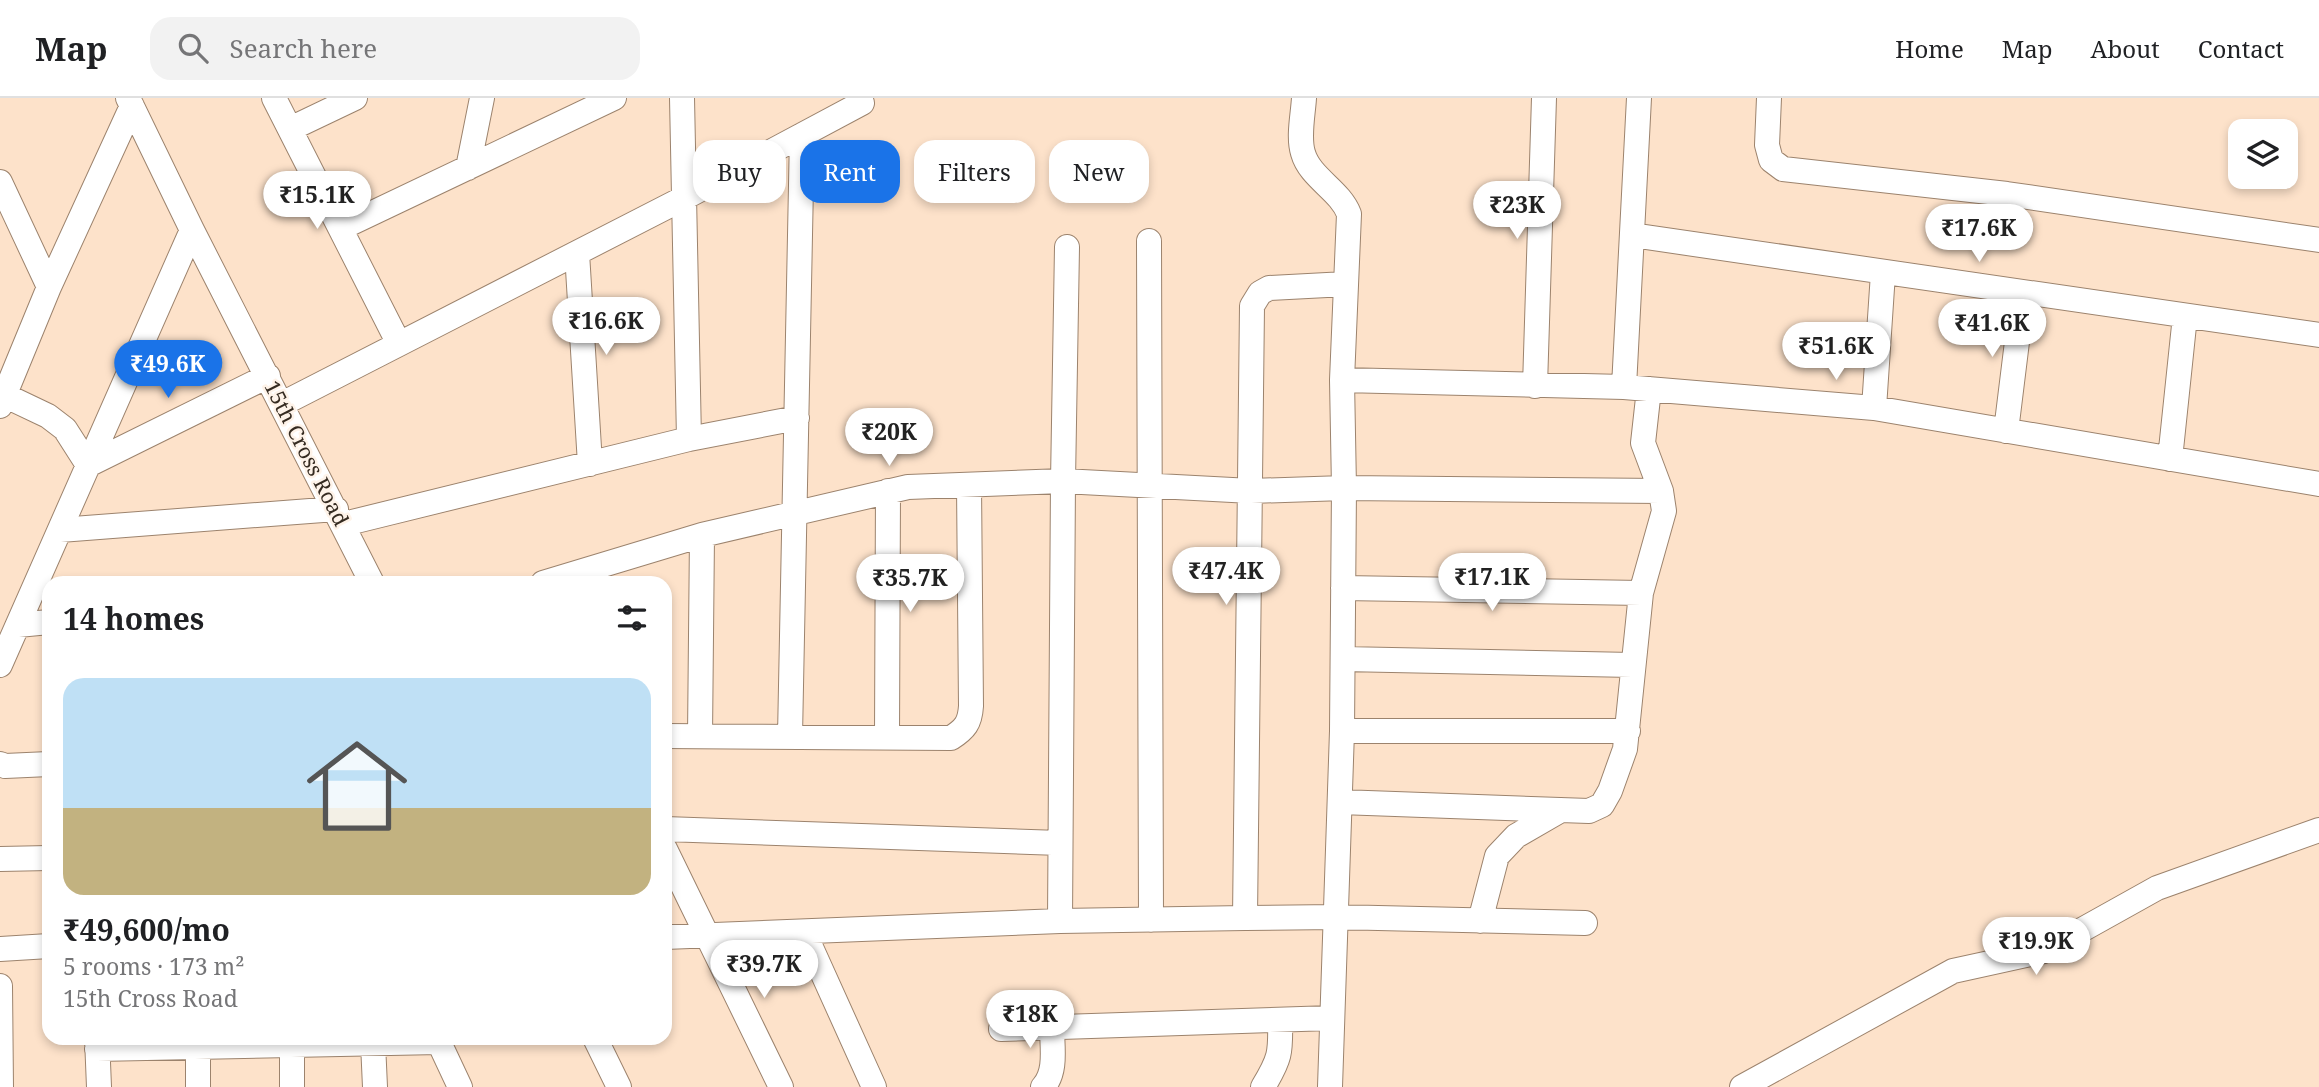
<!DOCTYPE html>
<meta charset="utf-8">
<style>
body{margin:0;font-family:"Noto Serif",serif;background:#f2f2f2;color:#202124;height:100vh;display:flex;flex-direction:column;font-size:26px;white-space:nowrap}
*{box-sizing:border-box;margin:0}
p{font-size:23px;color:#757577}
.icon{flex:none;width:38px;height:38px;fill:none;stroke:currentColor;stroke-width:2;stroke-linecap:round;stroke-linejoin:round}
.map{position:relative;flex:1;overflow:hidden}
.details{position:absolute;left:42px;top:478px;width:630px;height:469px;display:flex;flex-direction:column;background:#fff;border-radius:21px;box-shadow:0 4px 10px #0003}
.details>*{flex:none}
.guide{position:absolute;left:693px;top:42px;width:665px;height:63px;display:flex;gap:14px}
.controls{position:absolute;left:2228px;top:21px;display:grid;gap:14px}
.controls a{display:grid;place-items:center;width:70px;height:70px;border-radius:14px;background:#fff;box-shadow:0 4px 10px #0003;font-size:35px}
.price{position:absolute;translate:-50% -60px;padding:0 16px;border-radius:24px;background:#fff;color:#222;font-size:23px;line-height:46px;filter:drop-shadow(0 2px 4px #0008)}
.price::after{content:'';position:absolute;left:50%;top:42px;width:21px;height:16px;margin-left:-10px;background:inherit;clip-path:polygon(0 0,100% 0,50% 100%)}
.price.current{background:#1a73e8;color:#fff}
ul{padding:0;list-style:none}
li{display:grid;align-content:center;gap:14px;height:371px;padding:0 21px}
li span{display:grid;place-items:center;height:217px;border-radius:21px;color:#555}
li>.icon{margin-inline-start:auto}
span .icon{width:126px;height:126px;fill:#fffc;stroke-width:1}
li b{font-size:30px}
h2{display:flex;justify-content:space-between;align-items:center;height:84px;padding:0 21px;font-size:30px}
.chip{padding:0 24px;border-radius:21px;background:#fff;box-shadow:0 4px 10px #0003;font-size:24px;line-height:63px}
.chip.current{background:#1a73e8;color:#fff}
header{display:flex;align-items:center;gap:42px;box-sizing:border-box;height:98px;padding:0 35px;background:#fff;border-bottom:2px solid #e0e0e0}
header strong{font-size:33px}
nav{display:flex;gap:38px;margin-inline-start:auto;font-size:24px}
.search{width:490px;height:63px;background:#f2f2f2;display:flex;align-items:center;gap:18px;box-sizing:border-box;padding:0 24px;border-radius:21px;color:#757577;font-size:26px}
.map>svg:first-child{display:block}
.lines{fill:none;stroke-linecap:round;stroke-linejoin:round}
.minor-casing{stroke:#9c836d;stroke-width:26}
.minor{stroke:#fff;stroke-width:24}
.labels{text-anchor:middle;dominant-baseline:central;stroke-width:5;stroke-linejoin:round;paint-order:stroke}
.street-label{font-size:21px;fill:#352b21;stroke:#fef3e9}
</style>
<header>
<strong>Map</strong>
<div class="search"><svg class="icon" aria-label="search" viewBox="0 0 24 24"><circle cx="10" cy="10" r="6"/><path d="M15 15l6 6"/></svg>Search here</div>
<nav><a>Home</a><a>Map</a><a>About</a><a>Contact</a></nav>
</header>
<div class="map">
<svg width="2319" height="989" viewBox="0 0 2319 989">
<rect width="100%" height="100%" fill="#fde2ca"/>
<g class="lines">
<g class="minor-casing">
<path id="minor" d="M128 0 192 132 372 485
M274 0 399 246
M682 0 689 341
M1304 0C1303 17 1298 39 1303 55 1310 80 1340 92 1349 116L1342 282 1344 390 1342 633 1330 989
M1769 0 1767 47 1771 62 1783 71 2007 96 2319 142
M290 31 355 0
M468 70 482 0
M0 84 49 189
M341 130 614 0
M1632 137 2319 237
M1149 143 1151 822
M577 155 590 366
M1346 186 1269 190 1260 195 1252 208 1245 820 1336 819 1585 825
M1342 282 1624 289 1874 310 2319 386
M1535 288 1544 0
M1624 289 1639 0
M4 297 48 318 65 331 88 367 268 278
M282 306 684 100 862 5
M0 308 49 189 132 8
M1874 310 1883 175
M2006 333 2023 195
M2170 361 2185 218
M344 426 689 341 797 320
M60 432 336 411
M543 485 702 437 908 389 1063 383 1067 149
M1343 490 1641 495
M18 527 49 524
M1343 561 1632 567
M0 567 192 132
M1342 633H1628
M665 638 951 640C965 631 970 625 971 608L969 387
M700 638 702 437
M790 638 802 37
M887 639 888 393
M0 666 5 668 49 666
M1340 704 1589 713 1602 707 1610 693 1625 651 1641 495 1664 413 1661 393 1643 345 1649 291
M665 731 1060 745
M665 751 781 989
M0 761 49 760
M1060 823 1063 383 1251 393 1344 390 1661 393
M1480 823 1497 758 1516 738 1561 712
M804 834 874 989
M665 839 1060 823 1245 820
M0 851 49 848
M0 888 1 989
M1001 931 1332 920
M97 940 99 989
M437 940 460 989
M595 940 619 989
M373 945 375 989
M292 947V989
M198 949V989
M97 951 439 944
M1043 989C1057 974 1052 949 1052 930
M1263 989C1280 961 1281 955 1280 922
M1742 989 1953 873 2044 853 2157 790 2319 732"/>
</g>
<use href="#minor" class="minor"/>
</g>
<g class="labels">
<g class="street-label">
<text transform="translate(307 355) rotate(63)">15th Cross Road</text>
</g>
</g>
</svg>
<div class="controls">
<a><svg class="icon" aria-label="layers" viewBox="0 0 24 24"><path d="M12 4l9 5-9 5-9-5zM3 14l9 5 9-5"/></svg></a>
</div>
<b class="price" style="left:317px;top:133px">₹15.1K</b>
<b class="price" style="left:1517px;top:143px">₹23K</b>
<b class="price" style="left:1979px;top:166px">₹17.6K</b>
<b class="price" style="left:606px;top:259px">₹16.6K</b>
<b class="price" style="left:1992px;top:261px">₹41.6K</b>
<b class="price" style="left:1836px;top:284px">₹51.6K</b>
<b class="price current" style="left:168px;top:302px">₹49.6K</b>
<b class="price" style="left:889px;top:370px">₹20K</b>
<b class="price" style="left:1226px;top:509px">₹47.4K</b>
<b class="price" style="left:1492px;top:515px">₹17.1K</b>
<b class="price" style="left:910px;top:516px">₹35.7K</b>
<b class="price" style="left:2036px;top:879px">₹19.9K</b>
<b class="price" style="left:764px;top:902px">₹39.7K</b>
<b class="price" style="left:1030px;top:952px">₹18K</b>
<div class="guide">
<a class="chip">Buy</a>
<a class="chip current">Rent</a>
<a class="chip">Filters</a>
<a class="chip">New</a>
</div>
<section class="details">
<h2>14 homes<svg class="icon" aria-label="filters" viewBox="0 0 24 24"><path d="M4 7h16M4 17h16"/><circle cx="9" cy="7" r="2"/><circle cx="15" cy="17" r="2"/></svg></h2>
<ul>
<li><span style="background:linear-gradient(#bfe0f5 60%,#c2b280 0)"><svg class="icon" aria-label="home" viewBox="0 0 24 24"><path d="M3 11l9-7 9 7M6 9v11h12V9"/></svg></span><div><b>₹49,600/mo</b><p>5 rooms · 173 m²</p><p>15th Cross Road</p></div></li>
</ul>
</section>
</div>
